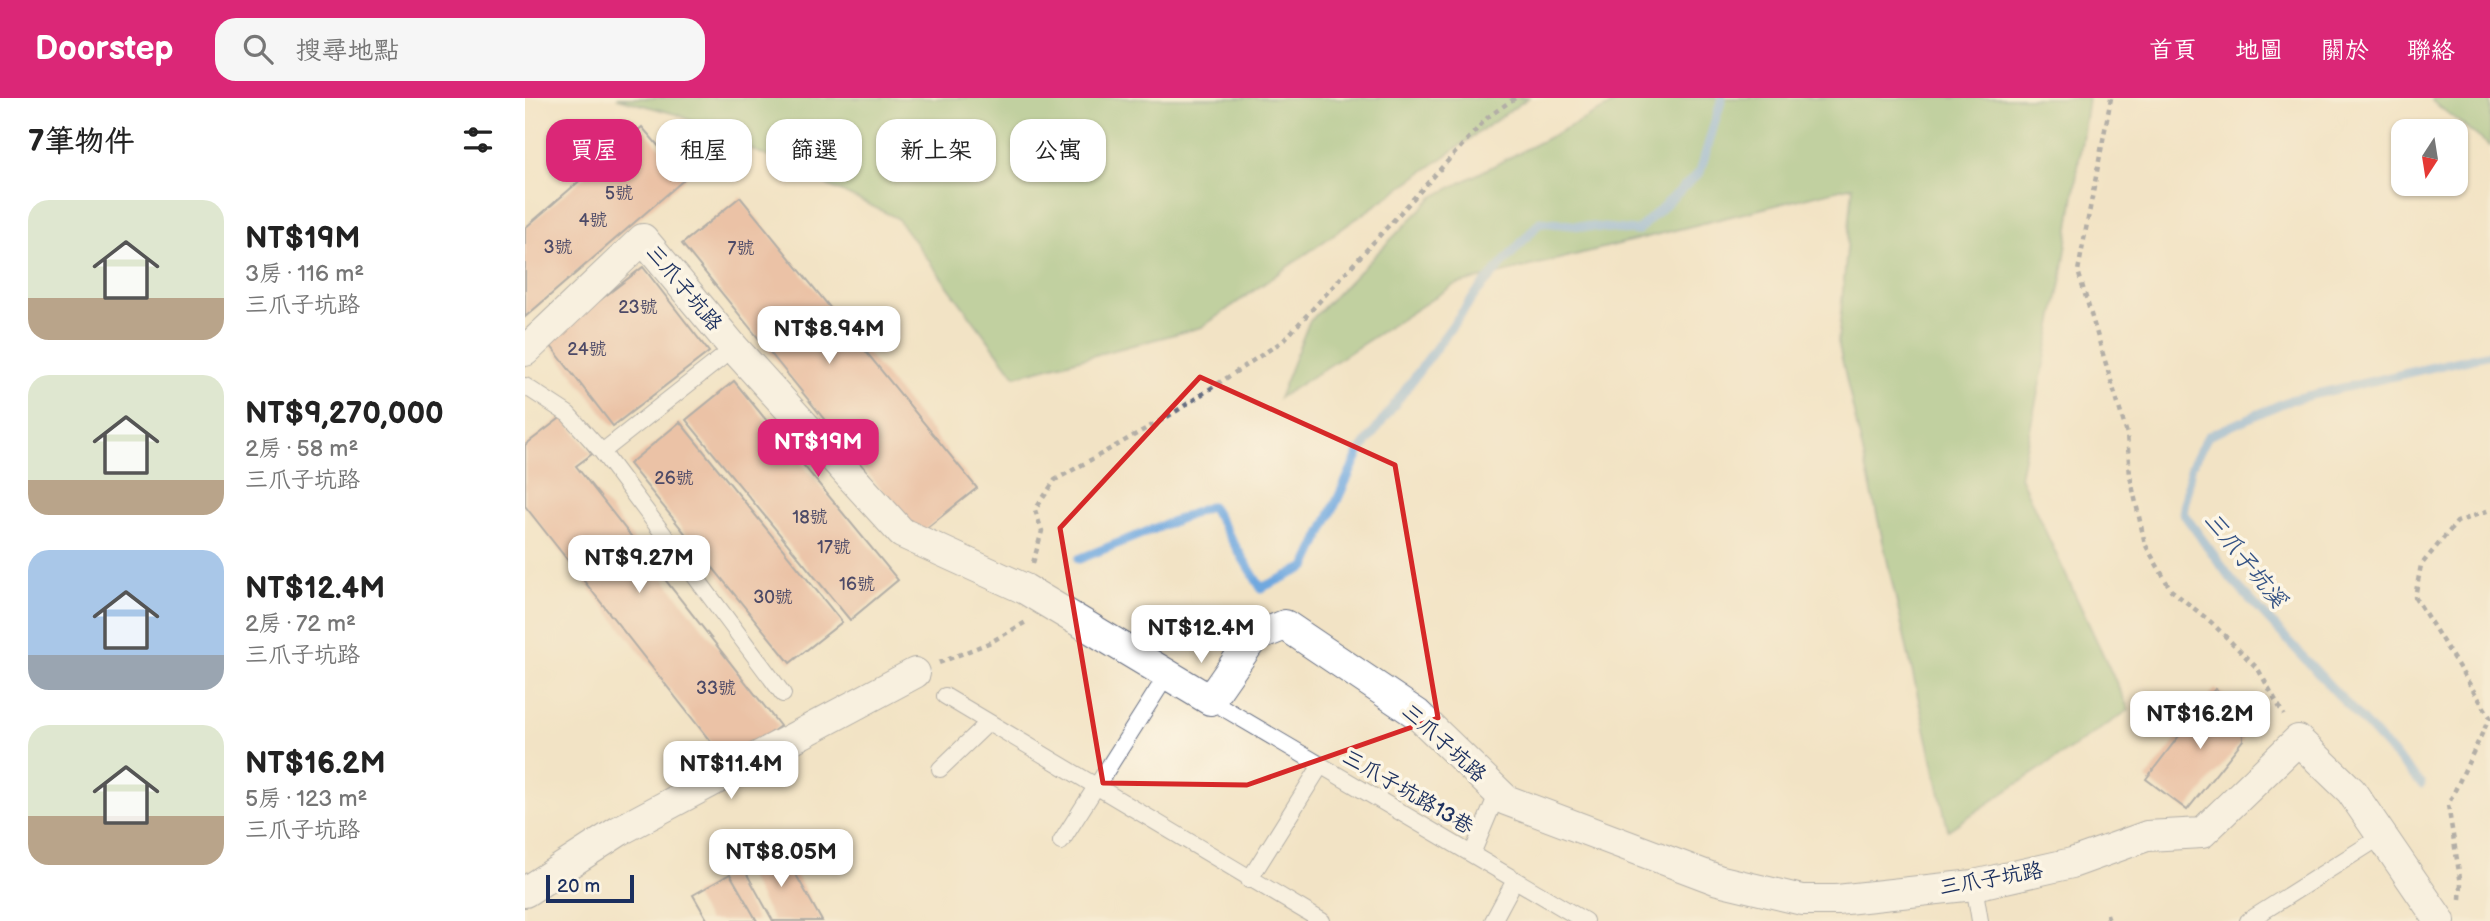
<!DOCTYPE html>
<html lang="zh-TW">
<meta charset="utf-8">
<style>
body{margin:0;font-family:"Balsamiq Sans","LXGW WenKai TC",sans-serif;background:#f6f6f6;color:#222;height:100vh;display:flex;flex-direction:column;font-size:26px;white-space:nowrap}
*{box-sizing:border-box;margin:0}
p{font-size:23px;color:#767676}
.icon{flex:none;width:38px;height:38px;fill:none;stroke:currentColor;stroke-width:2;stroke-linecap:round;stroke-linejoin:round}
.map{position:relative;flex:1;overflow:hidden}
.drawer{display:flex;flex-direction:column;background:#fff;width:525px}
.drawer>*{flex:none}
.top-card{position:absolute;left:21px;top:21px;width:665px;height:63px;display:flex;gap:14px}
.needle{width:46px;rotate:192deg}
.buttons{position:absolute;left:1866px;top:21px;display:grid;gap:14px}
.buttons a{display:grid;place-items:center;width:77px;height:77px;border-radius:14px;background:#fff;box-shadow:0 2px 5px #0004;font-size:35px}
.scale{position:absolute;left:21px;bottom:18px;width:88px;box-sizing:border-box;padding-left:7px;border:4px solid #1b2f5e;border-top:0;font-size:19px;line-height:24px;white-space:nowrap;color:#1b2f5e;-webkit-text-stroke:5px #fcf5e5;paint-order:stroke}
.price{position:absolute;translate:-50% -60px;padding:0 16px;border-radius:14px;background:#fff;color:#222;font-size:23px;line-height:46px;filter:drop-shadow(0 2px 4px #0008)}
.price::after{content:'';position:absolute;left:50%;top:42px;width:21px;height:16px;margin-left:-10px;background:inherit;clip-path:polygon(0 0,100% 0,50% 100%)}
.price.current{background:#db2777;color:#fff}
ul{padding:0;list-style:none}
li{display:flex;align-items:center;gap:21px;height:175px;padding:0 28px}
li span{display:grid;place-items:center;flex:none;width:196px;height:140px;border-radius:21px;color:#555}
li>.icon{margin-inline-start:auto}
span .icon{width:84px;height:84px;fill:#fffc;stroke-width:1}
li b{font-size:30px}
h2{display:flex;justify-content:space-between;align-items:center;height:84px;padding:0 28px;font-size:30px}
.chip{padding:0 24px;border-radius:21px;background:#fff;box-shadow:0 2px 5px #0004;font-size:24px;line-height:63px}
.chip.current{background:#db2777;color:#fff}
header{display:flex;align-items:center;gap:42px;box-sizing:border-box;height:98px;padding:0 35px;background:#db2777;color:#fff}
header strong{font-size:33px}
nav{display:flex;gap:38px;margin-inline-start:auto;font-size:24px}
.search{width:490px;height:63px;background:#f6f6f6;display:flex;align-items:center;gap:18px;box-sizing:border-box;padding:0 24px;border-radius:21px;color:#767676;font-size:26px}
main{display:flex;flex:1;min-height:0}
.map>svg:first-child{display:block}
.forest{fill:#86b873;stroke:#507468;stroke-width:2}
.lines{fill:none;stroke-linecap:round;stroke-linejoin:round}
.stream{stroke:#70a8df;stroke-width:9}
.building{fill:#e29a81}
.service-casing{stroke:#666e82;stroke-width:18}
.minor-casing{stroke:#666e82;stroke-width:32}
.path{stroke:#666e82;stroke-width:4.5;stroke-dasharray:5 5;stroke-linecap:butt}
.service{stroke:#fff;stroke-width:16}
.minor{stroke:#fff;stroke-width:30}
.marked{fill:none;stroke:#d62828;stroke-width:5;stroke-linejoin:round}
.labels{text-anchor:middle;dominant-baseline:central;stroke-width:7;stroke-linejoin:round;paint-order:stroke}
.number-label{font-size:18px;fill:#4d4a67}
.street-label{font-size:21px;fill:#1b2f5e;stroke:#fcf5e5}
.water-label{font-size:23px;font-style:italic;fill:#355385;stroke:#fcf5e5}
</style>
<header>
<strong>Doorstep</strong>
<div class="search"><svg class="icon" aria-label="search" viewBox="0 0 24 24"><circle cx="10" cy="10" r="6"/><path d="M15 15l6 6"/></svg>搜尋地點</div>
<nav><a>首頁</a><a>地圖</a><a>關於</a><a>聯絡</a></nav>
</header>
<main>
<section class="drawer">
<h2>7筆物件<svg class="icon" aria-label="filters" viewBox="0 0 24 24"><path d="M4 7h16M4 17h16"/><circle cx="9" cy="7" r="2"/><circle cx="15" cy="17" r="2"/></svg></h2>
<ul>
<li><span style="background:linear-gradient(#dfe7d0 70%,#b9a48a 0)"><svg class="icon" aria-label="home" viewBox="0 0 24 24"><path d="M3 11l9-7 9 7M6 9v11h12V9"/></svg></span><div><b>NT$19M</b><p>3房 · 116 m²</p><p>三爪子坑路</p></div></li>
<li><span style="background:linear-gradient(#dfe7d0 75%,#b9a48a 0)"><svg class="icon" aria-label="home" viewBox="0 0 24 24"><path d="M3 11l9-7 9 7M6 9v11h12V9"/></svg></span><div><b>NT$9,270,000</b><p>2房 · 58 m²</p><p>三爪子坑路</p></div></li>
<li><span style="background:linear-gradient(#a9c7e8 75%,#9aa5b1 0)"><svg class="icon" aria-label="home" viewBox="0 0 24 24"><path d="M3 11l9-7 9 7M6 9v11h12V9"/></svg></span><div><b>NT$12.4M</b><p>2房 · 72 m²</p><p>三爪子坑路</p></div></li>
<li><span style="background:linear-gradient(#dfe7d0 65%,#b9a48a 0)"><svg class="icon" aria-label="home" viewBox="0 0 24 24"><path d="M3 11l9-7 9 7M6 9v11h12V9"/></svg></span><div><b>NT$16.2M</b><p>5房 · 123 m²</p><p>三爪子坑路</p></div></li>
</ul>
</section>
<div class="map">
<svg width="1965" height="823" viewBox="0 0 1965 823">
<rect width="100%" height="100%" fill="#fcf5e5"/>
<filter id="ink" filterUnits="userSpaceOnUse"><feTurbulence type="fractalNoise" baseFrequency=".0143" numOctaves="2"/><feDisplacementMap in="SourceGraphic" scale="14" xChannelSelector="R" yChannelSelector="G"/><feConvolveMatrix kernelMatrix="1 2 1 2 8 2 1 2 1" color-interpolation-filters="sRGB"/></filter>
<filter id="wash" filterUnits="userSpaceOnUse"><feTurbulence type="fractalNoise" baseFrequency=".00686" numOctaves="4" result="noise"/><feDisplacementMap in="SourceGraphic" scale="28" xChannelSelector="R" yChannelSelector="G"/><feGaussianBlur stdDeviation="1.57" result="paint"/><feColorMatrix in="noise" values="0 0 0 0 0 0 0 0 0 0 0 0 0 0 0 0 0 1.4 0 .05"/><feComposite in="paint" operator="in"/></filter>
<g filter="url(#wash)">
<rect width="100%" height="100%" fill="#f2e3c5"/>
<path class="forest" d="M92 0H1003L677 229 490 278 372 120 154 17Z
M1100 0H1563L1536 185 1495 379 1604 612 1423 732 1313 244 1328 88 929 187 754 300 784 224 908 99Z
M1908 0H1965V48L1907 3Z"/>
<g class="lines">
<path class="stream" d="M554 461 686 408 736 490 781 469 834 355 952 194 1015 124 1112 133 1175 74 1197 0
M1896 686 1707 482 1658 415 1666 369 1683 338 1765 302 1965 256"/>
</g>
<g id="blocks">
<path class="building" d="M117 29 161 80 0 219V130Z
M215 99 452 390 393 437 157 146Z
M118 169 184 254 88 328 22 243Z
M209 283 373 482 325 522 161 322Z
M38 318 67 356 51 368 255 628 204 667 0 408V347Z
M155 324 317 524 265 565 104 366Z
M1690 591 1716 610 1718 642 1662 712 1621 681Z
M256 750 297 823H248L219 771Z
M205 776 232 823H183L168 797Z"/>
</g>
</g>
<g filter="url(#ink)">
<use href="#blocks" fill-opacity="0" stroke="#666e82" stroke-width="2"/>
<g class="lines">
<g class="service-casing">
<path id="service" d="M0 288 43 316 77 354 258 596
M77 354 209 250
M420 598 797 823
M685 602 1060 823
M415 671 463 625
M536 744 642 577
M947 756 973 694
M724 782 796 667
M1449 787 1455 823
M968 823 990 782
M1723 823 1857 738"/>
</g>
<g class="minor-casing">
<path id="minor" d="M0 253 118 141 209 250 377 435 500 491 685 602 728 540 760 527 892 616 981 702 1193 782 1277 802H1312L1449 787 1547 765 1622 738 1677 735 1773 642 1826 693 1915 823
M0 794 94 733 390 575"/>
</g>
<path class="path" d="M1586 0 1553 173 1602 336 1605 378 1620 446 1646 492 1686 524 1733 571 1759 617
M508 465 517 433 510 412 530 382 647 316 759 242 963 19 990 0
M414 565 466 544 501 524
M1935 801 1936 786 1923 707 1965 619 1890 499 1896 467 1932 424 1965 412
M1582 816 1584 823"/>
<use href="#service" class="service"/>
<use href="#minor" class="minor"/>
</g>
</g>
<path d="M0 0H1965V823H0ZM675 279 870 367 913 620 722 687 578 685 535 430Z" fill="#f2e3c5" fill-opacity=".55" fill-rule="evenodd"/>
<path class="marked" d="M675 279 870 367 913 620 722 687 578 685 535 430Z"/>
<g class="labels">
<g class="number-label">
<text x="94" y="95">5號</text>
<text x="68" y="122">4號</text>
<text x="33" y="149">3號</text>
<text x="216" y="150">7號</text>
<text x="113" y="209">23號</text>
<text x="62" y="251">24號</text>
<text x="149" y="380">26號</text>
<text x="285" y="419">18號</text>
<text x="309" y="449">17號</text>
<text x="332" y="486">16號</text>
<text x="248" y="499">30號</text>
<text x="191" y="590">33號</text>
</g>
<g class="street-label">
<text transform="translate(159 190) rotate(50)">三爪子坑路</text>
<text transform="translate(919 645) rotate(42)">三爪子坑路</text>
<text transform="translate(883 694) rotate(30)">三爪子坑路13巷</text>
<text transform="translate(1466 781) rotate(-10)">三爪子坑路</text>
</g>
<g class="water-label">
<text transform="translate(1720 462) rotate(51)">三爪子坑溪</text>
</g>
</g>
</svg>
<div class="buttons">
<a><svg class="needle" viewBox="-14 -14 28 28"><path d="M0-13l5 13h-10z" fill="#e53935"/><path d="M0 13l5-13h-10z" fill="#767676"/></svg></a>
</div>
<div class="scale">20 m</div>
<b class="price" style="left:304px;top:268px">NT$8.94M</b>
<b class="price current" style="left:293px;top:381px">NT$19M</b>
<b class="price" style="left:114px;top:497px">NT$9.27M</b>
<b class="price" style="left:676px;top:567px">NT$12.4M</b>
<b class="price" style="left:1675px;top:653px">NT$16.2M</b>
<b class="price" style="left:206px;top:703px">NT$11.4M</b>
<b class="price" style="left:256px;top:791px">NT$8.05M</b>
<div class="top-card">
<a class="chip current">買屋</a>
<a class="chip">租屋</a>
<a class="chip">篩選</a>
<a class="chip">新上架</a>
<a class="chip">公寓</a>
</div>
</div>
</main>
